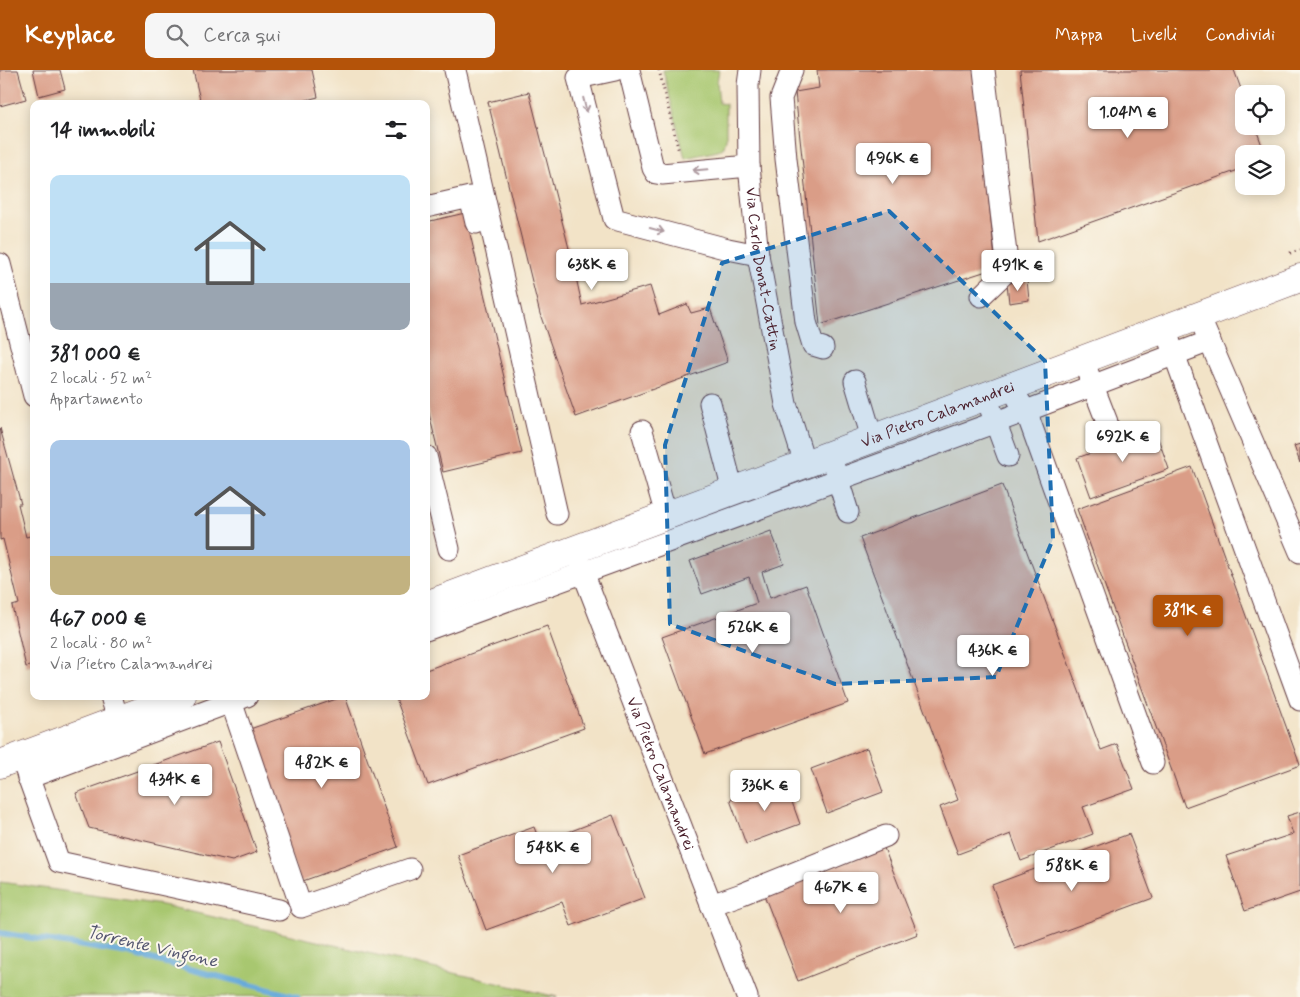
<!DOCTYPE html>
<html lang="it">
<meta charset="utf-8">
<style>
body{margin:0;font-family:Mynerve,sans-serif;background:#f6f6f6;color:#202124;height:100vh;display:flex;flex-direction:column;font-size:19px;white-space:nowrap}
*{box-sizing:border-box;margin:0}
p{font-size:16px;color:#757577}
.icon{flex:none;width:28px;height:28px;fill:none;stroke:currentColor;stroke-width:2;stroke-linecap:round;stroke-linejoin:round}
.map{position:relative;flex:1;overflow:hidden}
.side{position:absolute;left:30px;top:30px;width:400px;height:600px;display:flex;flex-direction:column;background:#fff;border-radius:10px;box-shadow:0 2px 12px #0003}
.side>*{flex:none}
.buttons{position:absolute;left:1235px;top:15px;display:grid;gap:10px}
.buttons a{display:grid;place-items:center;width:50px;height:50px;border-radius:10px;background:#fff;box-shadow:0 2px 12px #0003;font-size:25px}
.price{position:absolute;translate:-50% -42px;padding:0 11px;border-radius:5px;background:#fff;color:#222;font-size:16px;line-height:32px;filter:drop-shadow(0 1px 2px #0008)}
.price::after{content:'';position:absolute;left:50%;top:30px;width:15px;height:11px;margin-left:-8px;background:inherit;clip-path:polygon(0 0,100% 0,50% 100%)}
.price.selected{background:#b45309;color:#fff}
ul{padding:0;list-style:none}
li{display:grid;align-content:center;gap:10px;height:265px;padding:0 20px}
li span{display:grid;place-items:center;height:155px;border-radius:10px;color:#555}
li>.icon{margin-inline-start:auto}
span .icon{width:90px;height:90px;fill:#fffc;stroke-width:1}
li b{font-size:21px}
h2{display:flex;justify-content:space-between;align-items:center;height:60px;padding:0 20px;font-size:21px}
header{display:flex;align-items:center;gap:30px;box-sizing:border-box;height:70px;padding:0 25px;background:#b45309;color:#fff}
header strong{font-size:24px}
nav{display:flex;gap:28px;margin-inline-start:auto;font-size:18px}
.search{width:350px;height:45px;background:#f6f6f6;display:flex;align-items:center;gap:12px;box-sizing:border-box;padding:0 18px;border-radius:10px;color:#757577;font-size:19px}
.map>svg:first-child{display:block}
.green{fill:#a8c76f;stroke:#79734d}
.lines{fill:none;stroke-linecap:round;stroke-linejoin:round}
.stream{stroke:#64a8d9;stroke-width:6}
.building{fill:#da9d87}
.minor-casing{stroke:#633c42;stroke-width:23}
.major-casing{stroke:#633c42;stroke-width:29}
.path{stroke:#633c42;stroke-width:3;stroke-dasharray:1 4;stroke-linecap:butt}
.minor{stroke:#fff;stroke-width:21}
.major{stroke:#fff;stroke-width:28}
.oneway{stroke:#ae9aa0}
.marked{fill:#1f6fb2;fill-opacity:0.2;stroke:#1f6fb2;stroke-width:4;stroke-dasharray:10 6;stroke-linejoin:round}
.labels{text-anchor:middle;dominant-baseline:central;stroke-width:4;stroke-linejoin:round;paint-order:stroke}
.street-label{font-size:16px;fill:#4a1f2b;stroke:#fbf7ec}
.water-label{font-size:18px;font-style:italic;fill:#545671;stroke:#fbf7ec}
</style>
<header>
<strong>Keyplace</strong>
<div class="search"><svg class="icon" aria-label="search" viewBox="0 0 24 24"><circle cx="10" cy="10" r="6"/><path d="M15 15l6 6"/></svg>Cerca qui</div>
<nav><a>Mappa</a><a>Livelli</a><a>Condividi</a></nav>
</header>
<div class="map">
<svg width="1300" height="927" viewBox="0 0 1300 927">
<rect width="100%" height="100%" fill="#fbf7ec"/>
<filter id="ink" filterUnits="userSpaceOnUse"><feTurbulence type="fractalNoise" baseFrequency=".02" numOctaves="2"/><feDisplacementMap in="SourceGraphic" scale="10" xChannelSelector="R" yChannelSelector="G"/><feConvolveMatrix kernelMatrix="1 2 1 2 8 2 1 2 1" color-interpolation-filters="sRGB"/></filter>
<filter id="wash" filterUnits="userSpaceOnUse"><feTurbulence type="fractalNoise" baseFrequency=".0096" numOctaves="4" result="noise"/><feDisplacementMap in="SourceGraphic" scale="20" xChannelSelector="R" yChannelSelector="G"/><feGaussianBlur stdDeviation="1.12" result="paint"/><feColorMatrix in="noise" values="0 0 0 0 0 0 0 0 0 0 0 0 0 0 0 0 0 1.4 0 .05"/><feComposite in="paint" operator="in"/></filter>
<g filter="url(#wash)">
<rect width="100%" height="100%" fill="#f2e3c7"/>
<path class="green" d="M663 0H719L717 12 719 33 726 34V69L724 77 718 81 685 88Z
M0 812 162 835 557 927 0 926Z"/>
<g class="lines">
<path class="stream" d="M0 863 128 883 297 927"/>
</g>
<g id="blocks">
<path class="building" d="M0 0H18L26 29 0 36Z
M33 0H60L65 19 39 26Z
M193 0H312L318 27 291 34H201Z
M817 0H975L996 198 820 255 795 22 819 18Z
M1020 0H1234L1244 27V56H1255L1265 84H1244V98L1038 171Z
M529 22 574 198 582 235 650 216 659 245 687 234 691 243 710 238 728 292 576 347 540 244 488 32Z
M465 143 522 383 443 402 426 331V152Z
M1027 210 1029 230 1009 233 1007 213Z
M0 358 21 434H18L26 467 34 465V595L26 597 12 536 19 534 3 469 0 470Z
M1155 360 1169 399 1091 427 1077 388Z
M1300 374V393L1294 376Z
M1192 397 1300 695 1185 737 1077 439Z
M1002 415 1101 680 1117 674 1134 719 1083 737 1093 764 1021 791 1011 764 958 784 940 737 958 730 860 468Z
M771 461 784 494 762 502 770 528 806 515 848 633 705 684 662 567 757 533 749 507 702 524 690 491Z
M547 556 584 658 428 715 395 626H426V600Z
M345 626 398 777 300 812 247 660Z
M218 672 257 782 232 791 89 758 76 723Z
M867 678 883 722 827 743 811 699Z
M784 710 800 754 746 774 730 730Z
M1300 742V822L1245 841 1226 786 1293 764 1287 746Z
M613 745 645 828 571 856 562 832 486 860 458 785 534 757 540 773Z
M1129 764 1153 828 1015 879 992 815Z
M884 778 918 864 798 911 764 825Z"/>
</g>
</g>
<g filter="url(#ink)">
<use href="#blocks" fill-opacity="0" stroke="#633c42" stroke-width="1"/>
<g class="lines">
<g class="minor-casing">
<g id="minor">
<path d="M455 0 557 444"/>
<path d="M615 0 578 8 614 149 728 179 758 185"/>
<path d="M629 0 653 98 656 103 662 104 749 96"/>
<path id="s1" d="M750 0 748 15 749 96 758 185 786 334 805 394"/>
<path d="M792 0 781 28 786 89 806 252 813 275 823 278"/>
<path d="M426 137 470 127 476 153"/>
<path d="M0 194 34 326"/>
<path d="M981 226 1008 200 984 0"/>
<path d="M1204 258 1300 482"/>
<path d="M1169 270 1300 630"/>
<path d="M1088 303 1107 352"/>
<path d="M855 311 872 368"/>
<path d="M1018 329 1026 341 1153 693"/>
<path d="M710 333 733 421"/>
<path d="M991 340 1008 386"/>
<path d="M642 361 666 445"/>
<path d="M426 386 449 479"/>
<path d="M834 397 848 442"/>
<path id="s2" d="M578 489 747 927"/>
<path d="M426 560 1026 341 1210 271"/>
<path d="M111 626 118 650"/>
<path d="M228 626 234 640 301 837 410 799"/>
<path d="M21 687 59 792 279 840"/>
<path d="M28 708 247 626"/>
<path d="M711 835 742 824 886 766"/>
</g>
</g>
<g class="major-casing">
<g id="major">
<path id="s3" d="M426 535 805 394 1300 208"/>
<path d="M0 694 182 626"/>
</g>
</g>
<path class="path" d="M659 0 679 82
M1290 183 1300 180"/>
<use href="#minor" class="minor"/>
<use href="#major" class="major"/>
</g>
<defs><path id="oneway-shaft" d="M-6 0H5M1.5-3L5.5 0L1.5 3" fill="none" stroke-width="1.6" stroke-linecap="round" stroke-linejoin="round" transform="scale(1.25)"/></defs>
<g class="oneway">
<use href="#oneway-shaft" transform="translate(585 35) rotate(76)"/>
<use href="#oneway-shaft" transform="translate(700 100) rotate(175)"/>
<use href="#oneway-shaft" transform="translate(657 160) rotate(15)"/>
</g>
</g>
<path class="marked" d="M889 141 1045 291 1053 469 996 607 835 614 670 554 665 375 722 193Z"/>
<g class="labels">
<g class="street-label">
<text stroke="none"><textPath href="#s1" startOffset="200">Via Carlo Donat-Cattin</textPath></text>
<text stroke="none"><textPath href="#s3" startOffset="546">Via Pietro Calamandrei</textPath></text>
<text stroke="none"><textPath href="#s2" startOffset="230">Via Pietro Calamandrei</textPath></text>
</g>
<g class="water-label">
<text transform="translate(152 877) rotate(13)">Torrente Vingone</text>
</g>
</g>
</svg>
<div class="buttons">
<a><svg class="icon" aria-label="locate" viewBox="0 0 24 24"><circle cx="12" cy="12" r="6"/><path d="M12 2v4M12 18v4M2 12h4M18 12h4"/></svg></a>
<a><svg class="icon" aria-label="layers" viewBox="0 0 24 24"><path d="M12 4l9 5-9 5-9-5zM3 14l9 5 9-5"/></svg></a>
</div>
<b class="price" style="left:1128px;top:69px">1.04M €</b>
<b class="price" style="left:893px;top:115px">496K €</b>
<b class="price" style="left:592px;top:221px">638K €</b>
<b class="price" style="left:1018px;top:222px">491K €</b>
<b class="price" style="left:1123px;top:393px">692K €</b>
<b class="price selected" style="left:1188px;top:567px">381K €</b>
<b class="price" style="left:753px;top:584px">526K €</b>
<b class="price" style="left:993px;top:607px">436K €</b>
<b class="price" style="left:322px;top:719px">482K €</b>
<b class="price" style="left:175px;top:736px">434K €</b>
<b class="price" style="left:765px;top:742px">336K €</b>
<b class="price" style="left:553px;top:804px">548K €</b>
<b class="price" style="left:1072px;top:822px">588K €</b>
<b class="price" style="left:841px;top:844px">467K €</b>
<section class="side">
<h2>14 immobili<svg class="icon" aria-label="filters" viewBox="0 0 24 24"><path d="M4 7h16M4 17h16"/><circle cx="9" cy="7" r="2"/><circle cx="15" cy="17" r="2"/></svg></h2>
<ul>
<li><span style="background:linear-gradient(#bfe0f5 70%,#9aa5b1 0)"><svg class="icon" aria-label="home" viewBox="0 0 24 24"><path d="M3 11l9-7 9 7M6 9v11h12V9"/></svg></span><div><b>381 000 €</b><p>2 locali · 52 m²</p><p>Appartamento</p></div></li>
<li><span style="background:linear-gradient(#a9c7e8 75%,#c2b280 0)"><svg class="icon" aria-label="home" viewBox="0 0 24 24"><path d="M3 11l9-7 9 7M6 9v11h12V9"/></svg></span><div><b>467 000 €</b><p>2 locali · 80 m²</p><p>Via Pietro Calamandrei</p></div></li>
</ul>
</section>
</div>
